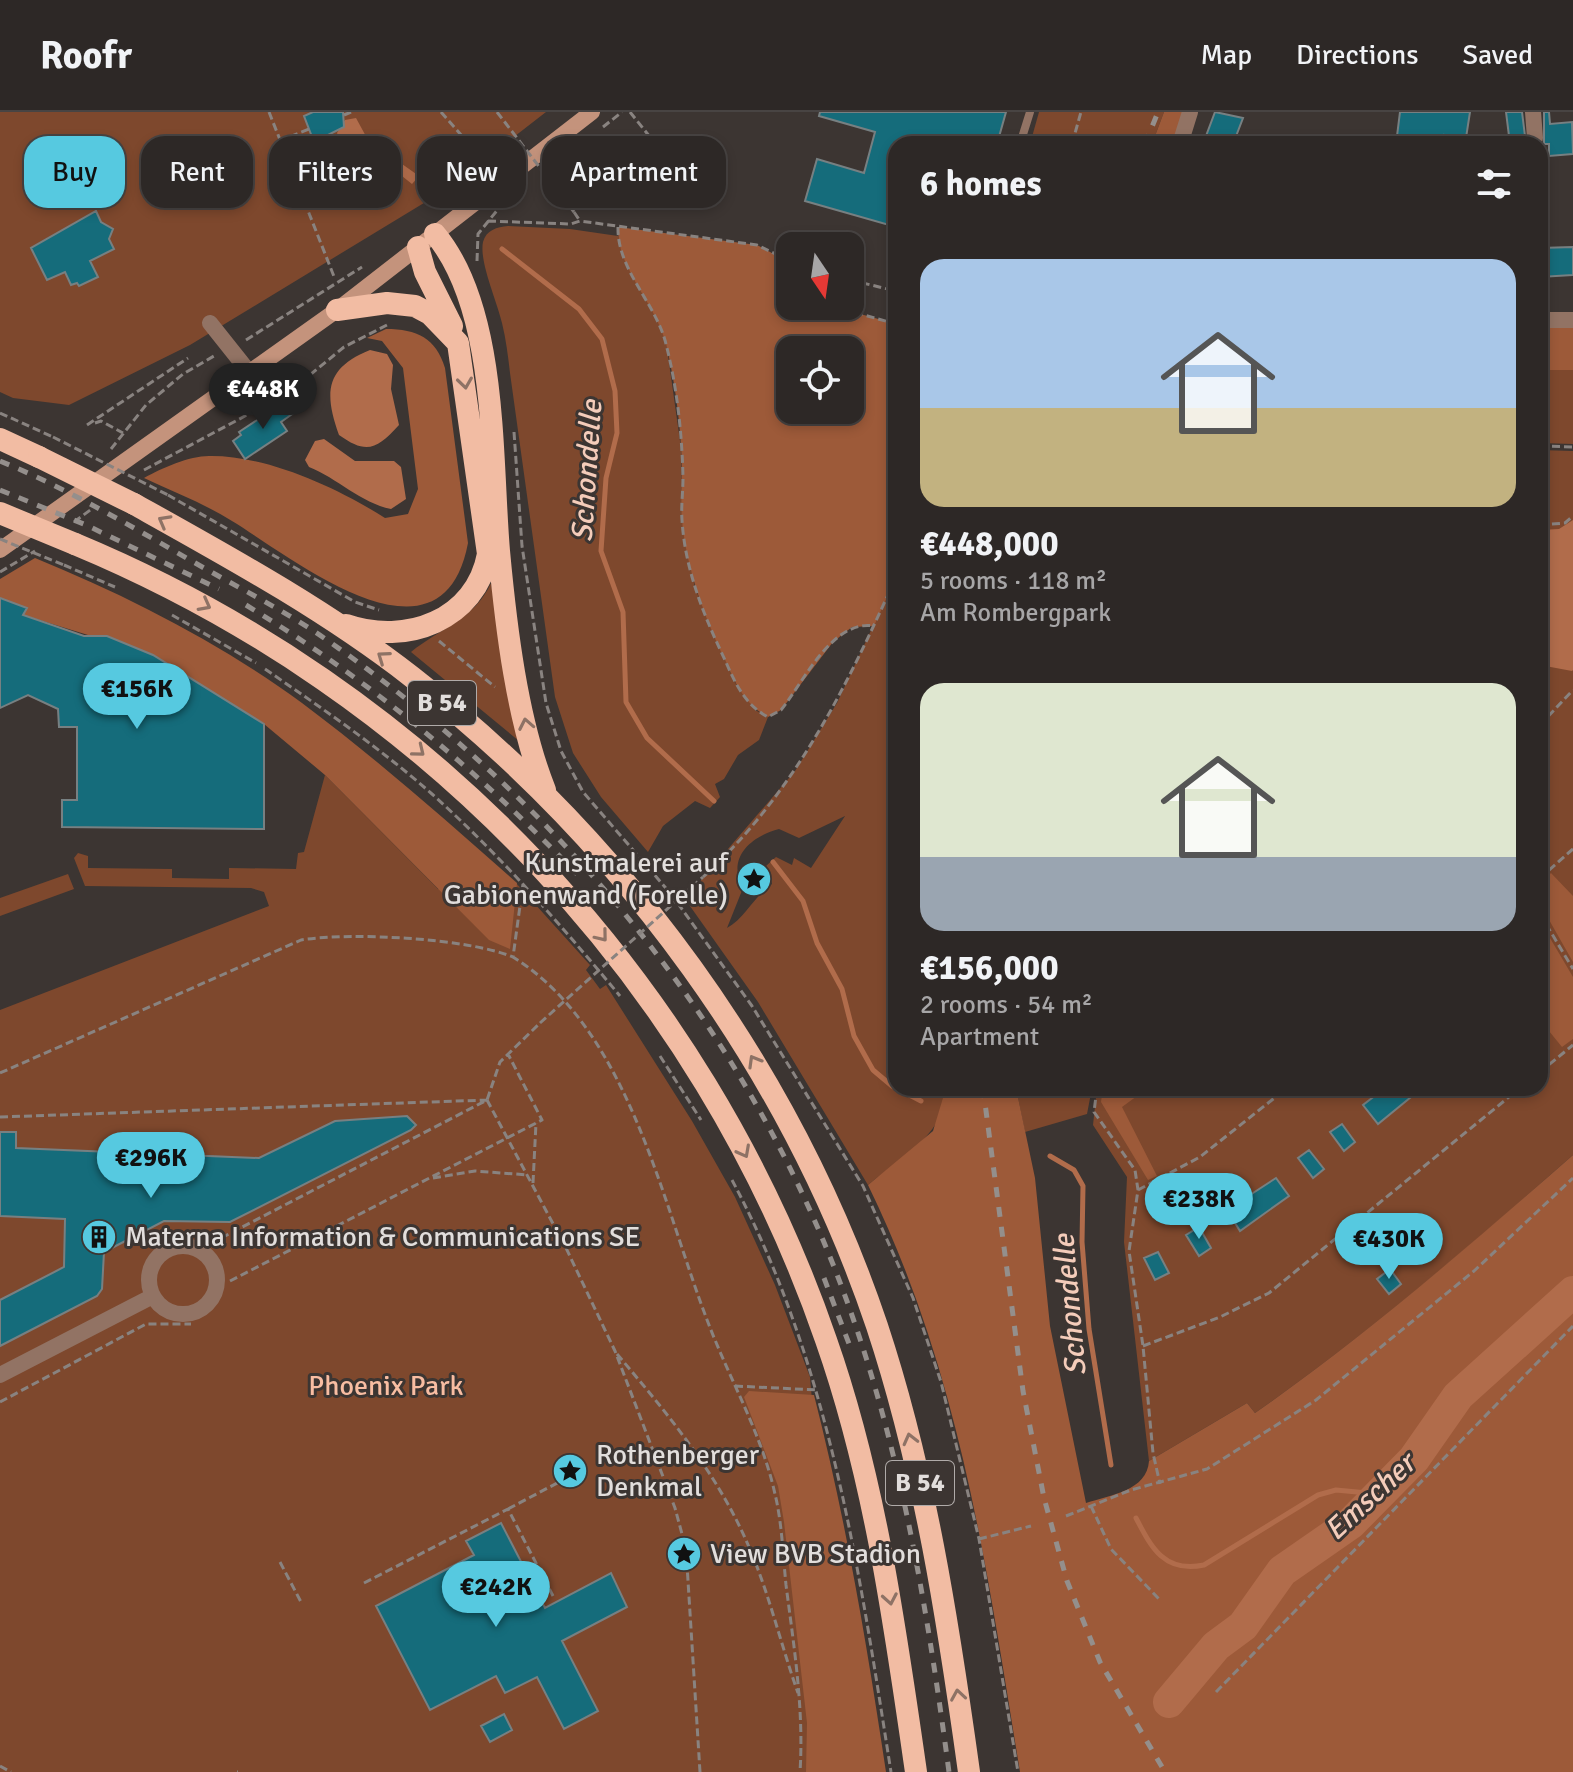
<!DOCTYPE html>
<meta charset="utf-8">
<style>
body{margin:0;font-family:Signika,sans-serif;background:#393432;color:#f1f3f6;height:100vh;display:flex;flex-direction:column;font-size:30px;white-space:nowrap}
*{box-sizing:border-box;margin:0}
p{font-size:26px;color:#a7a6a7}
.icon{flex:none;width:44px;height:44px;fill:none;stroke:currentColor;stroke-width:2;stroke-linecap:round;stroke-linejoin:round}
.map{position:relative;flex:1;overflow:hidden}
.details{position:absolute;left:888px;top:24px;width:660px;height:960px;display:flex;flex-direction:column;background:#2d2826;border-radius:24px;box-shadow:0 4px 12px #0003,0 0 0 2px #484443}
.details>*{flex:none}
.guide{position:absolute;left:24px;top:24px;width:744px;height:72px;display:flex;gap:16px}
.needle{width:52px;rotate:167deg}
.tools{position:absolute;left:776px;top:120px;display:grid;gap:16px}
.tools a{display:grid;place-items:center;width:88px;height:88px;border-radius:16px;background:#2d2826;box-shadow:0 4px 12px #0003,0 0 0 2px #484443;font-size:40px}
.price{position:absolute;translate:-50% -68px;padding:0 18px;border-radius:28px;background:#56c9e0;color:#111;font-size:26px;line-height:52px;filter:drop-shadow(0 2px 4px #0008)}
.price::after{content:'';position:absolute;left:50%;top:48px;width:24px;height:18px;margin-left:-12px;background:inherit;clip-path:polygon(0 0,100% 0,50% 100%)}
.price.selected{background:#222;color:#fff}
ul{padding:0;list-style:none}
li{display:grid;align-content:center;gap:16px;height:424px;padding:0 32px}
li span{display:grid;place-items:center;height:248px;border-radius:24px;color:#555}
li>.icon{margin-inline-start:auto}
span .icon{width:144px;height:144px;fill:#fffc;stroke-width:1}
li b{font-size:34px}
h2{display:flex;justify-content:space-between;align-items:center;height:96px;padding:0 32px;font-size:34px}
.chip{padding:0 28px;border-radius:24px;background:#2d2826;box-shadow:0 4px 12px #0003,0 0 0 2px #484443;font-size:28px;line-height:72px}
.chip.selected{background:#56c9e0;color:#111}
header{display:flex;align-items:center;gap:48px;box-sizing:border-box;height:112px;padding:0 40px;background:#2d2826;border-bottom:2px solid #484443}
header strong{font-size:38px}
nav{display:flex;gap:44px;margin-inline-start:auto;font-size:28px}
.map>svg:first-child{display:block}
.green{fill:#7e482d;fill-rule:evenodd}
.forest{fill:#9d5a39;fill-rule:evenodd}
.water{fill:#b16c4b}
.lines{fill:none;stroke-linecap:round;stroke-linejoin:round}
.stream{stroke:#b16c4b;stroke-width:5}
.river{stroke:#b16c4b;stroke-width:32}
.building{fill:#156c7b;stroke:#778082;stroke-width:2}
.path{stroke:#898380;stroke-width:3;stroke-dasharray:8 4;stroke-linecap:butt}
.service{stroke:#927364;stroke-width:8}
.minor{stroke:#927364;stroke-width:16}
.secondary{stroke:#c4937c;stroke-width:16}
.trunk{stroke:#f2bca3;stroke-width:22}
.rail{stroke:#948f8c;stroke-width:5;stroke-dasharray:10 10;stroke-linecap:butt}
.path-bridge{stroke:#898380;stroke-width:3;stroke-dasharray:8 4;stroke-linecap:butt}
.trunk-bridge{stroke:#f2bca3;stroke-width:22}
.oneway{stroke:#8e7265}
.labels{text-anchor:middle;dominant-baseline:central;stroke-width:6;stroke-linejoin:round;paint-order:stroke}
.shield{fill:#3c3532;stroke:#b0aba9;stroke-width:2}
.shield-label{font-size:26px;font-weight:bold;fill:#e2dedc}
.poi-label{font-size:28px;fill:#e2dedc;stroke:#3c3532;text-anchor:start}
.park-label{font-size:28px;fill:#f8bda2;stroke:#3c3532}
.water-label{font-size:30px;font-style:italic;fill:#f4ccba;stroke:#3c3532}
</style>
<header>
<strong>Roofr</strong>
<nav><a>Map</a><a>Directions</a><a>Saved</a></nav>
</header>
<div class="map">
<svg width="1573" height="1660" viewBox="0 0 1573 1660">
<rect width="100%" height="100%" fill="#3c3532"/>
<path class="green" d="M0 0H546L447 77 190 233 69 293 13 286 0 280Z
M1039 0H1164L1152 32H1030Z
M508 114 570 117 618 124 629 158 655 197 666 229 681 336 682 408 695 476 734 569 755 598 768 605 759 628 738 643 724 667 715 672 720 685 710 696 695 689 663 714 648 740 601 685 573 641 555 585 510 261C508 244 506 227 502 211 497 189 479 150 483 130 486 118 497 115 508 114Z
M1540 258H1573V332L1540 331Z
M1540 338 1573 339V1043C1470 1134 1368 1222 1255 1301L1247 1291 1149 1349 1124 1130 1127 1065 1093 1013 1097 976H1540Z
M896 465V976H946C947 1022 899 1047 868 1073L758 890 685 787 795 659 837 591ZM845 704 811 756 794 746 792 753 776 745 766 754 772 772C754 784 745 806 727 816L743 776C726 746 751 724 779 717L799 726Z
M491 471 519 629 411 540C439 517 475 507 491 471Z
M325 663 438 777 516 771 590 853 586 858 600 877 606 873 692 1009 735 1085 775 1173 810 1265 844 1660H0V898L269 794 264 780 251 776 85 774 74 746 78 741 88 744V756L172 757V766L229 767V756L296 757 298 741 304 740Z
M68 762 74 777 0 804V786Z
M1016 976H1092L1087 1002 1025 1020Z"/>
<path class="forest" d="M1164 0H1184L1174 32H1152Z
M618 115 757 133 785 148 790 159V194H832L896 212V465L874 514 852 515 833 530 781 598 768 605C745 593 735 571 725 548 704 504 687 458 682 409 680 384 683 359 681 335 679 301 674 266 666 232 656 191 617 158 618 115ZM790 238H850V298H790Z
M1540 214H1573V258H1540Z
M386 217C417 217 436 226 445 256L468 431C442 568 293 446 232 409 205 392 174 380 144 366 162 356 189 344 209 344 267 343 338 376 385 406L408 402 418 377 403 256 382 229 367 226Z
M35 446C128 484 222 532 302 591 377 647 447 709 517 771L510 837 489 828 325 663 264 612 153 543 23 503 26 496 0 486V467Z
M1551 761 1573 784V850L1540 792V771Z
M1540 809 1573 865V927L1562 935 1540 908Z
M946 976H1016L1035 1066 1050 1214 1086 1391C1110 1383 1147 1379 1149 1349L1247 1291 1255 1301C1368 1222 1470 1133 1573 1043V1660H1020C986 1453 961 1264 868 1073L933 1019Z
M1103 976H1148L1122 995 1157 1064 1148 1068 1101 990Z
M749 1279 814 1283C846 1408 867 1533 886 1660H806L807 1611 784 1410 778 1374 744 1285Z"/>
<path class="water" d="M356 6 368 28 419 64 412 72 397 60 387 69 358 70 337 21 345 8Z
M370 238 387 242 393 253 391 277 399 313C377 337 367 343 339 323 324 281 325 256 370 238Z
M324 327 355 349H394L401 355 406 387 391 397C361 391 337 366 309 355L305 348 315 329Z
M1573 408V558L1572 559 1540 553 1543 484 1540 418 1559 417Z"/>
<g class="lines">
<path class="stream" d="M502 137 579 197 602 227 615 279 617 321 606 366 601 439 623 500 626 590 647 626 714 689
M773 750 803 789 817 831 842 877 854 924 873 958 892 974 921 989
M1050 1044 1074 1058 1083 1074 1082 1130 1089 1217 1111 1353
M1136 1406C1152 1437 1165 1461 1204 1453L1318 1383 1336 1378 1378 1382"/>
<path class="river" d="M1169 1590 1216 1534 1243 1514 1282 1459 1351 1411 1414 1347 1458 1284 1573 1180"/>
</g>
<path class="building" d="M313 0H343L344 15 314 30 304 4Z
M820 0H1006L997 32H896V115L805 89 817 47 864 61 875 20 819 4Z
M1215 0 1243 6 1233 32H1203Z
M1400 0H1470L1466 26 1444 23 1443 32H1396Z
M1506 0H1522L1526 32H1510Z
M1544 0H1549L1550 12 1572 10 1573 42 1549 44V32H1544Z
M96 99 101 110 113 117 109 127 114 137 90 149 98 165 79 174 77 171 71 173 65 160 47 168 31 136Z
M1573 135V163L1540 165V136Z
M283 291 289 292 295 300 281 310 287 319 245 347 233 329 241 323 239 320Z
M0 486 27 496 23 503 84 524H107L153 543 264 612V717L62 715V688H77V615H59L58 597 28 583 0 596Z
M1385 976H1422L1378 1012 1363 993Z
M407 1004 416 1013 411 1018 230 1110 164 1109 104 1140 102 1177 97 1184 0 1234V1188L64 1155 65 1107 0 1104V1020H16V1036L259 1046 335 1009Z
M1342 1012 1355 1030 1344 1039 1330 1020Z
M1309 1038 1324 1057 1313 1066 1298 1046Z
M1276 1066 1289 1084 1240 1119 1227 1098Z
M1199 1115 1211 1136 1199 1144 1186 1123Z
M1158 1140 1169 1161 1155 1168 1144 1146Z
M1390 1157 1401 1172 1389 1182 1377 1167Z
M501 1411 545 1496 611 1461 627 1495 562 1529 598 1599 564 1617 537 1565 505 1581 496 1564 430 1598 376 1494 474 1443 466 1429Z
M504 1602 512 1618 490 1630 481 1614Z"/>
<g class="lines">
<path class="path" d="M269 0 335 167
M441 0 489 55
M630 0 658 35
M344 3 351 0
M603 15 622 0
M279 29 309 17
M1072 32 1081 0
M574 100 580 109
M488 109 571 112 580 109 757 133 790 149
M618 115C617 158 656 191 666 232 677 275 682 321 683 366 683 380 681 394 682 408 685 458 704 504 725 548 735 571 745 593 768 605L781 598C803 571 832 507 874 514
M785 148 790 159
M477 149 478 122 499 96
M850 168 896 179
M832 194 896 212
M246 228 362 155
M0 301 53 325
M95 311 101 309 123 321
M87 313 188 246
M514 320 522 434 546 591 561 639 583 680 671 782 752 894 863 1074 913 1186 941 1270 979 1427 1018 1660
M1540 334 1573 335
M111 337 146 293 183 262 214 244
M144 358 288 281 344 235 387 213
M168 383 355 490 379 498
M74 410 93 396
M1540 413 1565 411 1573 404
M64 453 115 475
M0 460 35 439
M172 503 256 551
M439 529 495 575
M265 557C323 597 380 636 432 682 501 744 561 813 620 884
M1540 613 1573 578
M703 765C795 681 846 576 896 465
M1540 766 1573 737
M523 772 513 845C630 918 662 1092 709 1213 731 1270 762 1323 775 1382 782 1411 783 1443 786 1473 794 1535 804 1597 800 1660
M1540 802 1573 857
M660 944 701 1008
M1540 960 1573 933
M0 961 301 828C351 820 467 826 513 845
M1097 976 1094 1000 1135 1058 1138 1078 1129 1139 1143 1234 1153 1341 1160 1372
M487 988 566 1136 615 1239 675 1396 686 1437 700 1660
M0 1005 487 988
M433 1066 475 1059 528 1063
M732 1068C830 1252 859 1457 891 1660
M533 1071 536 1011
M1138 1078 1200 1045 1287 976
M200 1137 487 988 500 950 540 911
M230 1169 542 1008 508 942
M1143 1234 1220 1205 1269 1181 1520 976
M617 1242C667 1301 718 1362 749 1435 769 1481 781 1533 798 1581
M735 1274 818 1278
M0 1290 146 1212H191
M1091 1394 1111 1437 1159 1487
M508 1397 561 1369
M1066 1404 1131 1378 1207 1357 1316 1288 1474 1159 1573 1066
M979 1427 1031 1414
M280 1450 301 1490
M364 1471 508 1397 553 1484
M1216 1580 1573 1214
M0 1654 11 1660
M237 1660H238"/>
<path class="service" d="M1020 32 1030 0"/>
<path class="minor" d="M1533 0 1535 26
M1180 32 1190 0
M1540 208H1573
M210 211 249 260
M149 1168a34 34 0 1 1 68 0a34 34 0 1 1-68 0Z
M0 1263 153 1184"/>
<path class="secondary" d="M0 438 337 198 592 0"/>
<path class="trunk" d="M435 122C498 197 491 345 499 439 506 515 517 608 545 678
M418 135 425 160 452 214
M337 198 387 191 415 194 430 202 458 231 488 442C476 508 406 534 346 513
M0 327 39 345
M134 392C229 445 326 498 412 565 624 730 791 959 877 1214 925 1359 948 1509 969 1660
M75 432C426 578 702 868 826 1228 875 1367 895 1515 916 1660"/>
<path class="rail" d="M1145 32 1158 0
M0 349C66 376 129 413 190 448 235 474 282 497 324 526 567 694 761 933 856 1215 905 1359 929 1510 949 1660
M0 378 86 413 219 477
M246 493C371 569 476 657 577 762
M983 976 1023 1279 1044 1386 1067 1469 1100 1550 1165 1660
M824 1166 851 1237"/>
<path class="path-bridge" d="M497 0 574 100
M53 325 168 383
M0 427 64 453
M540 911 703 765"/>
<path class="trunk-bridge" d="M39 345 134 392
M0 401 75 432"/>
</g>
<defs><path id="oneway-chevron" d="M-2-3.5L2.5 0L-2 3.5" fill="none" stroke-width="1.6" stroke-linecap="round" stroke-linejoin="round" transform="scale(2)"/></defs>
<g class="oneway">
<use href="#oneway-chevron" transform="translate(465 271) rotate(82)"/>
<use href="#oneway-chevron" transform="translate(164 409) rotate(-151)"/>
<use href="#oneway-chevron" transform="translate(205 493) rotate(28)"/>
<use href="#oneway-chevron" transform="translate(383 545) rotate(-145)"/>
<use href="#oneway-chevron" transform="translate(526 612) rotate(-101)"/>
<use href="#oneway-chevron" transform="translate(419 639) rotate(39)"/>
<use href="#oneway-chevron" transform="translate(602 824) rotate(51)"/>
<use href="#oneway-chevron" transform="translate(754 949) rotate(-120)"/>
<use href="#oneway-chevron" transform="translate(744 1040) rotate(62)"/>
<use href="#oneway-chevron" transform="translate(910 1327) rotate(-104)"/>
<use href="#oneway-chevron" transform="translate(890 1487) rotate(80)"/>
<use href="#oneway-chevron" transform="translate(958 1583) rotate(-99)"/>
</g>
<defs>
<g id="sight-disc" transform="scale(1.8)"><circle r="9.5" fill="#56c9e0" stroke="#3c3532"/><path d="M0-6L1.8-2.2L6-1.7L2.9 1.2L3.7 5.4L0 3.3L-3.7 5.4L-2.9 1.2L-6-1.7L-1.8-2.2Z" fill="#111"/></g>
<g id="building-disc" transform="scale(1.8)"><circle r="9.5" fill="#56c9e0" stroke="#3c3532"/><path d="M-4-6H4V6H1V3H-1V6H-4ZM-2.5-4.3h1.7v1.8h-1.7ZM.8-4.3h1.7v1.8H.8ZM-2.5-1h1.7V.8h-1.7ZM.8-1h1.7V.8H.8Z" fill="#111"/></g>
</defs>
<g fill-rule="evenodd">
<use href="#sight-disc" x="754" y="767"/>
<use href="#building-disc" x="99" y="1125"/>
<use href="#sight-disc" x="570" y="1359"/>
<use href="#sight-disc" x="684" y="1442"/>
</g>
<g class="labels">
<g class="shield">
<rect x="408" y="569" width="68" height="44" rx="6"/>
<rect x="886" y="1349" width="68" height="44" rx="6"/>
</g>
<g class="shield-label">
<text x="442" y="591">B 54</text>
<text x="920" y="1371">B 54</text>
</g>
<g class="poi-label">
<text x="728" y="751" text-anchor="end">Kunstmalerei auf<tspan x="728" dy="32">Gabionenwand (Forelle)</tspan></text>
<text x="125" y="1125">Materna Information &amp; Communications SE</text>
<text x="596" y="1343">Rothenberger<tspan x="596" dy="32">Denkmal</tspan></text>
<text x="710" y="1442">View BVB Stadion</text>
</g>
<g class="park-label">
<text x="386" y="1274">Phoenix Park</text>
</g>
<g class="water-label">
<text transform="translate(587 359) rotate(-86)">Schondelle</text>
<text transform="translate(1070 1193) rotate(-95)">Schondelle</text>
<text transform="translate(1370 1385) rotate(-43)">Emscher</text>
</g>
</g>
</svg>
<div class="tools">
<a><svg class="needle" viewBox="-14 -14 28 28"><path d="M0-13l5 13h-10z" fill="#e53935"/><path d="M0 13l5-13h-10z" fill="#a7a6a7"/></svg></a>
<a><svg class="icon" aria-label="locate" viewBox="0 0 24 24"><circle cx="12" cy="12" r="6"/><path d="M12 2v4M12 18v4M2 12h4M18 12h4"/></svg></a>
</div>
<b class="price selected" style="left:263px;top:319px">€448K</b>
<b class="price" style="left:137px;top:619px">€156K</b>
<b class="price" style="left:151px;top:1088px">€296K</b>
<b class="price" style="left:1199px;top:1129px">€238K</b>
<b class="price" style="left:1389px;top:1169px">€430K</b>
<b class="price" style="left:496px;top:1517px">€242K</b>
<div class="guide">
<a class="chip selected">Buy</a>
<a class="chip">Rent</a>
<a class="chip">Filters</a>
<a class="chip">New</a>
<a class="chip">Apartment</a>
</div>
<section class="details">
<h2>6 homes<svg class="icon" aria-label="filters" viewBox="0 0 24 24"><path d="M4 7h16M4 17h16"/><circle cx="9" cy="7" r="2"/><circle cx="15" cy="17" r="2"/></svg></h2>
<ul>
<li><span style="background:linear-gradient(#a9c7e8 60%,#c2b280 0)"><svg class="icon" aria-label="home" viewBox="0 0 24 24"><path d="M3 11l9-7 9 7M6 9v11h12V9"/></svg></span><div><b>€448,000</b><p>5 rooms · 118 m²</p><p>Am Rombergpark</p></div></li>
<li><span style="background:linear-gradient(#dfe7d0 70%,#9aa5b1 0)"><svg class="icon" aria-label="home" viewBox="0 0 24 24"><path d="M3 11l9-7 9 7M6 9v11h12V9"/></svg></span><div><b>€156,000</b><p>2 rooms · 54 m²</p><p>Apartment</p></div></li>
</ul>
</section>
</div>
